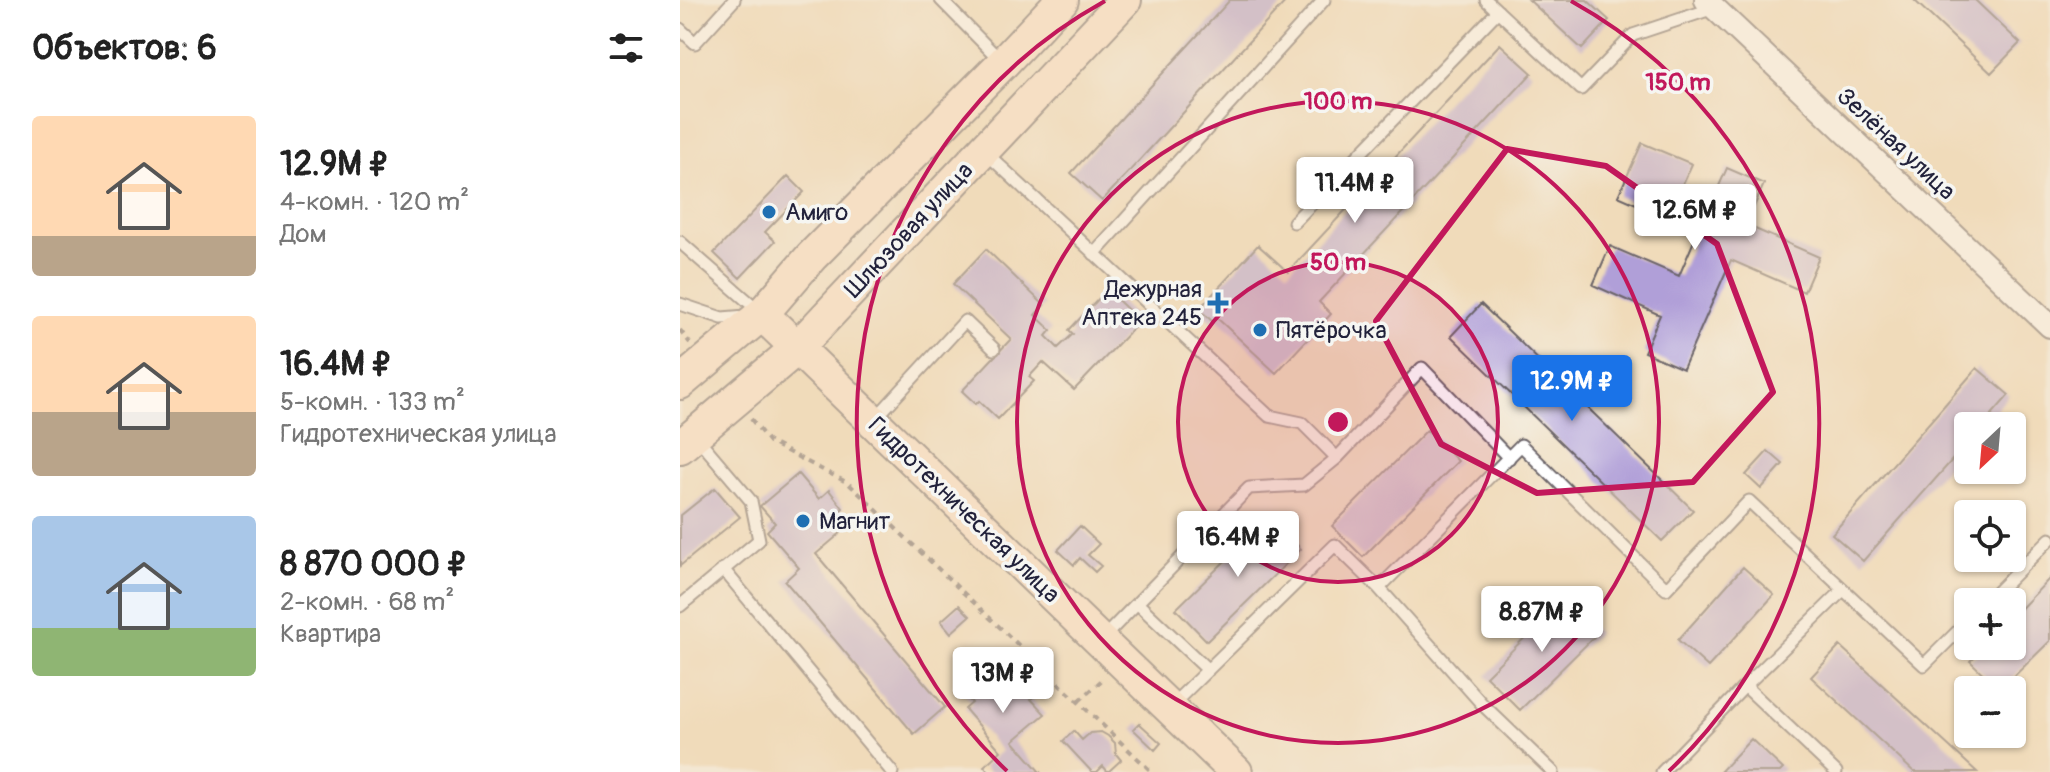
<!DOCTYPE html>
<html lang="ru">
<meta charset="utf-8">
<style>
body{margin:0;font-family:Pangolin,sans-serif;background:#f2f2f2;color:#222;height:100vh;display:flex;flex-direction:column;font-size:30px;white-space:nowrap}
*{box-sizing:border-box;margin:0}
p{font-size:26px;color:#767676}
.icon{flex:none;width:44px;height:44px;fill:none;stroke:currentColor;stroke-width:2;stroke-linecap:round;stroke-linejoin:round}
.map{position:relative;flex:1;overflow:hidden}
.details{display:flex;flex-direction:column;background:#fff;width:680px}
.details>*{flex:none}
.needle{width:52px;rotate:206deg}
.buttons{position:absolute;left:1274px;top:412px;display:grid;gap:16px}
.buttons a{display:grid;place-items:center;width:72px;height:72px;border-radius:8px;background:#fff;box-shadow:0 2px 6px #0004;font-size:40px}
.price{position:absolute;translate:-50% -68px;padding:0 18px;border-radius:8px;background:#fff;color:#222;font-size:26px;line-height:52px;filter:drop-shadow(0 2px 4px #0008)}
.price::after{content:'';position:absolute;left:50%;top:48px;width:24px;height:18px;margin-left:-12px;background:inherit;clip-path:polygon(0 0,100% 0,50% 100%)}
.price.current{background:#1a73e8;color:#fff}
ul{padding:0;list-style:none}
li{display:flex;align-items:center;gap:24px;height:200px;padding:0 32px}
li span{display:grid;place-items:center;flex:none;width:224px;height:160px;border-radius:8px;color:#555}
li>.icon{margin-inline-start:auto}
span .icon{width:96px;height:96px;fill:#fffc;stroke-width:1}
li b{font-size:34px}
h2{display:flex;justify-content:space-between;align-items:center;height:96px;padding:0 32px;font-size:34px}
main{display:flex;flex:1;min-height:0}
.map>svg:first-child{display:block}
.building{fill:#b09fd8}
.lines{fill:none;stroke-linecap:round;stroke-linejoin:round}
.service-casing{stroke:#6a6367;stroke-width:15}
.minor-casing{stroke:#6a6367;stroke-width:26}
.secondary-casing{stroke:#6a6367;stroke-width:36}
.path{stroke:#6a6367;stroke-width:4;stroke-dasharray:6 6;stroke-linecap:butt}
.service{stroke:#fff;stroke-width:11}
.minor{stroke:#fff;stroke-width:22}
.secondary{stroke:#fde4d0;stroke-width:32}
.marked{fill:none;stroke:#c2185b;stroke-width:6;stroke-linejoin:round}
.ring{fill:none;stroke:#c2185b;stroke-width:4}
.poi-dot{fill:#1f6fb2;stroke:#f6f6f2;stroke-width:3}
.labels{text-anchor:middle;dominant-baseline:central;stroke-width:7;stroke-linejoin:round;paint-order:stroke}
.street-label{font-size:24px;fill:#22223b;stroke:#f6f6f2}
.poi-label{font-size:24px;fill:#22223b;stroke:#f6f6f2;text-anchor:start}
.centre{fill:#c2185b;stroke:#f6f6f2;stroke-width:4}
.ring-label{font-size:24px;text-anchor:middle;font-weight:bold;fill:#c2185b;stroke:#f6f6f2;stroke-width:7;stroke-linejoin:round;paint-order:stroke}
</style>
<main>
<section class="details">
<h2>Объектов: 6<svg class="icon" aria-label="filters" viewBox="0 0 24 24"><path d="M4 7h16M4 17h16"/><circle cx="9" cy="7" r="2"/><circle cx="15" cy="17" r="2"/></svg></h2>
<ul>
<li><span style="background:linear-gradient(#ffd9b3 75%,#b9a48a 0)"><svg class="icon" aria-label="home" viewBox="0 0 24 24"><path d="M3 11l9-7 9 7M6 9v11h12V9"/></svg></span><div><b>12.9M ₽</b><p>4-комн. · 120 m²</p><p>Дом</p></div></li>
<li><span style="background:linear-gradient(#ffd9b3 60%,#b9a48a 0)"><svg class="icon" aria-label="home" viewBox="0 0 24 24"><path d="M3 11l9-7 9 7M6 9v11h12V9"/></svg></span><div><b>16.4M ₽</b><p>5-комн. · 133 m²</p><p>Гидротехническая улица</p></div></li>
<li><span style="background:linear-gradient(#a9c7e8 70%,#8fb573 0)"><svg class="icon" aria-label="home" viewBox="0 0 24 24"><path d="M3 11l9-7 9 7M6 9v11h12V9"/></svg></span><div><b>8 870 000 ₽</b><p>2-комн. · 68 m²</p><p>Квартира</p></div></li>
</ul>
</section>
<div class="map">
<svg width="1370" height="772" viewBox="0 0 1370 772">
<rect width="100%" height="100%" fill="#f6f6f2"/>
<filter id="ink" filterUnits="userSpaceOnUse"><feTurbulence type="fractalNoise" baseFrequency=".0125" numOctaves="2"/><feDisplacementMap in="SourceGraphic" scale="16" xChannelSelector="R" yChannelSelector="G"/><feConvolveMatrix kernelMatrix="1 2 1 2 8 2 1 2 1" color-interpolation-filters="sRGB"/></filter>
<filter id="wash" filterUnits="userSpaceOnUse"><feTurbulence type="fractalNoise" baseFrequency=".006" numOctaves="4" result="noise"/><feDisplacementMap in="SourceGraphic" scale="32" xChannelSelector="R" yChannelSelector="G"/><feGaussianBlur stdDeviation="1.8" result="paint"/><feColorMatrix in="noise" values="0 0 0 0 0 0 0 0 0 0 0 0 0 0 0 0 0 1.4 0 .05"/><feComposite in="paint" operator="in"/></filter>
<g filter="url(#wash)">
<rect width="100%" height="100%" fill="#f0dbba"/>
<g id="blocks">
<path class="building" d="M550 0H607L422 201 391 173Z
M849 0H907L929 20 902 49Z
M1234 0H1295L1340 43 1311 73Z
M820 44 852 73 639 302 651 314 596 373 537 318 533 322 519 309 578 245 608 272Z
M962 143 1012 164 1000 190 1031 204 1047 168 1084 184 1066 225 1139 257 1124 292 1051 260 1003 369 964 352 980 315 913 285 930 246 999 276 1025 215 995 202 988 218 938 196Z
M108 176 124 192 85 232 95 241 60 278 34 253Z
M306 249 364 305 355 315 371 330 366 336 378 348 393 334 389 330 427 290 460 321 394 390 363 362 349 377 354 381 318 419 299 401 296 404 282 391 331 339 273 284Z
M801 304 1013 510 982 541 771 336Z
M1297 368 1329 395 1302 426H1288V442L1183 561 1152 534Z
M747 430 778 461 683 557 652 526Z
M1088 451 1103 464 1081 489 1066 475Z
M118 474 139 499 149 490 163 508 150 519 162 532 136 554 265 707 234 734 105 581 119 568 87 531 95 523 80 506Z
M35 488 60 517 0 566V516Z
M590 517 621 549 527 641 496 609Z
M400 526 419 544 408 555 421 566 415 572 400 558 394 565 378 550Z
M1063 567 1094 595 1028 667 998 640Z
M1370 578V641L1320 690 1290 661 1305 646H1332V618Z
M884 599 918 633 840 710 806 676Z
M279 605 290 616 271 633 261 621Z
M1160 646 1297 772H1234L1131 677Z
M313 662 334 687 349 675 362 690 351 699 365 714 333 741 360 772H309L304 766 321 751 285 709 292 703 277 685 294 670 297 675Z
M459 723 481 743 475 750 453 729Z
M394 731 402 740 410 733 421 732 428 736 435 743 436 754 441 760 428 772 423 766 417 772H412L383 741Z
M1071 739 1103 769 1100 772H1040Z"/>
</g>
</g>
<g filter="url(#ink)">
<use href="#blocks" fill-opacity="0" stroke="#6a6367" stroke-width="2"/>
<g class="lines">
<g class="service-casing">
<path id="service" d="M261 0 320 60
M806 0 901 89 953 35 1034 8
M0 29 15 43 54 0
M304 151 589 416 622 423 657 458 742 368 829 458
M614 222 818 11
M0 242 79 311
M414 254 644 0
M0 304 42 318 66 316
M195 419 285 321 314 349
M43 569 212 772
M699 588 802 704 873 772
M1307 602 1370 539
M457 603 528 670
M0 606 79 540 71 501 15 435
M423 638 569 488 624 485 657 458
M1065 686 1163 590
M492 705 655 545 699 588 841 445 986 589 1069 501 1244 665 1288 621
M982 772 1065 686 1156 772"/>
</g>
<g class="minor-casing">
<path id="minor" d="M1026 0 1370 326"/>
</g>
<g class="secondary-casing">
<path id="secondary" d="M82 314 556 772
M0 383 82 314 131 257 323 63 382 0
M0 447 116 349 445 0"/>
</g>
<path class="path" d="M0 330 10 343
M71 419 89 442 168 483 472 772
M399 701 422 680"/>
<use href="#service" class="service"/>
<use href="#minor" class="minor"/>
<use href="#secondary" class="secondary"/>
</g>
</g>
<path d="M0 0H1370V772H0ZM827 149 926 166 1037 244 1093 392 1013 482 857 493 761 444 696 321Z" fill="#f0dbba" fill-opacity=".55" fill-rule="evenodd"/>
<path class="marked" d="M827 149 926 166 1037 244 1093 392 1013 482 857 493 761 444 696 321Z"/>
<circle cx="658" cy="422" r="160" fill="#c2185b" fill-opacity=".12"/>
<g class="ring">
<circle cx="658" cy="422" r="160"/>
<circle cx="658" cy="422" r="321"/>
<path d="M327 771A481 481 0 0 1 425 1M891 1A481 481 0 0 1 989 771"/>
</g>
<g class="poi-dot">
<circle cx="89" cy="212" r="8"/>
<path d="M534 291h8v8h8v8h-8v8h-8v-8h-8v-8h8z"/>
<circle cx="580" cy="330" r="8"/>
<circle cx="123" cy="521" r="8"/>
</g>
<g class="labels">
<g class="street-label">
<text transform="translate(1216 144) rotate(43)">Зелёная улица</text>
<text transform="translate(229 230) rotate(-47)">Шлюзовая улица</text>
<text transform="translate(284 510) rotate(44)">Гидротехническая улица</text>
</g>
<g class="poi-label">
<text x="105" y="212">Амиго</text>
<text x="522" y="289" text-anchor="end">Дежурная<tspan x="522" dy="28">Аптека 245</tspan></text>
<text x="596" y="330">Пятёрочка</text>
<text x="139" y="521">Магнит</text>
</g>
</g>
<circle cx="658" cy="422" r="12" class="centre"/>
<g class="ring-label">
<text x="998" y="90">150 m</text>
<text x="658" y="109">100 m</text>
<text x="658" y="270">50 m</text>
</g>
</svg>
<div class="buttons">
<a><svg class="needle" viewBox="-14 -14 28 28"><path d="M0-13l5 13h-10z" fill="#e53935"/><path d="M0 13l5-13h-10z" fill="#767676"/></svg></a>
<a><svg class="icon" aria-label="locate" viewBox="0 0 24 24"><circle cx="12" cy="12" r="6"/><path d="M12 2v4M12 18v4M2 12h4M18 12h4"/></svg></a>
<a>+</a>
<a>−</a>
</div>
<b class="price" style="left:675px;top:225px">11.4M ₽</b>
<b class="price" style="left:1015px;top:252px">12.6M ₽</b>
<b class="price current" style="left:892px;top:423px">12.9M ₽</b>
<b class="price" style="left:558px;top:579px">16.4M ₽</b>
<b class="price" style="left:862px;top:654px">8.87M ₽</b>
<b class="price" style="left:323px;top:715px">13M ₽</b>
</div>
</main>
